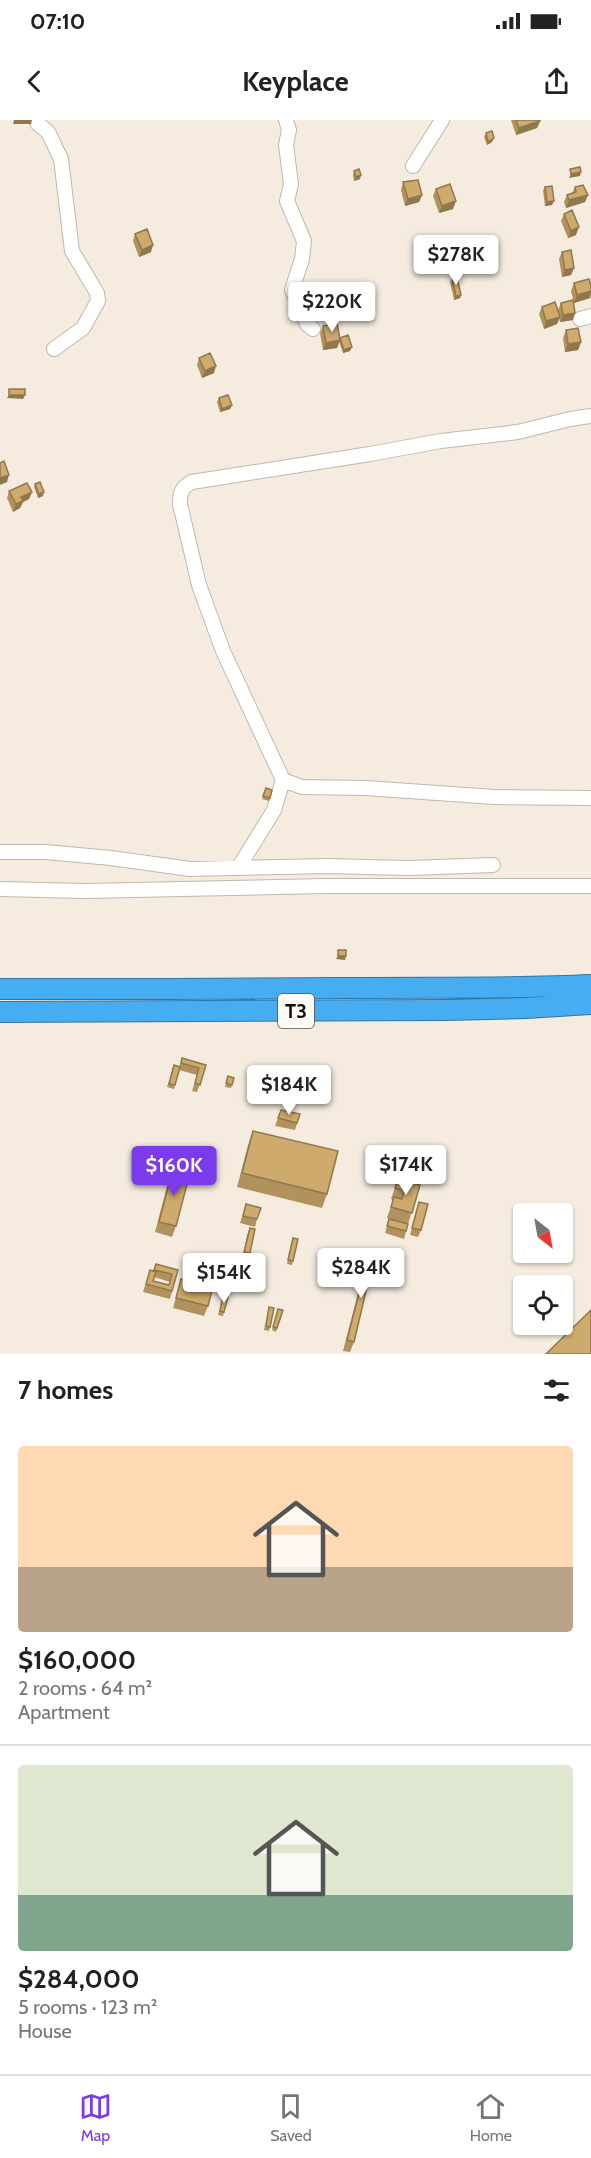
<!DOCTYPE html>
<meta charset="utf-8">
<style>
body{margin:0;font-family:Cabin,sans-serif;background:#f6f6f6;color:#222;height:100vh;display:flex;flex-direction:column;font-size:22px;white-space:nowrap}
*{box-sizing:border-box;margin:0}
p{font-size:20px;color:#767676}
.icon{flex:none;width:33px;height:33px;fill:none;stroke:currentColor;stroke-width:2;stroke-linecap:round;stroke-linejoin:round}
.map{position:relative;height:1234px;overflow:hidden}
.drawer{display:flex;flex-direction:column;background:#fff;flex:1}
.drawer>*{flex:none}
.needle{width:39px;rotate:149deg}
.fabs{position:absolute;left:513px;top:1083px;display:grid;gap:12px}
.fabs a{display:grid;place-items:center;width:60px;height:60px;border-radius:6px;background:#fff;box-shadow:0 2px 4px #0004;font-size:30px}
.price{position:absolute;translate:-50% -51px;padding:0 14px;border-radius:6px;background:#fff;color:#222;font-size:20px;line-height:39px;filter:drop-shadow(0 2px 3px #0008)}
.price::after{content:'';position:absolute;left:50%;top:36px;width:18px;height:14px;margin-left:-9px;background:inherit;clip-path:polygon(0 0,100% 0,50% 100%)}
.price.active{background:#7c3aed;color:#fff}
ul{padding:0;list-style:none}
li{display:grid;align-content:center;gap:12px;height:318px;padding:0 18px}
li+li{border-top:2px solid #e0e0e0}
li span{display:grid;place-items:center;height:186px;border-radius:6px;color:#555}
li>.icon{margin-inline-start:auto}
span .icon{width:108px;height:108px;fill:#fffc;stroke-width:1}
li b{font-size:26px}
h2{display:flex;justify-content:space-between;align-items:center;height:72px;padding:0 18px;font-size:26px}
.status{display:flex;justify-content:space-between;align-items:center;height:42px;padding:0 30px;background:#fff;direction:ltr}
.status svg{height:16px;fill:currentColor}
header{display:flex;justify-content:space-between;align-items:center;height:78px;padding:0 18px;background:#fff;font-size:27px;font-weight:800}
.dock{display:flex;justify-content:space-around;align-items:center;height:84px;border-top:2px solid #e0e0e0;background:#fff;font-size:16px;color:#767676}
.dock a{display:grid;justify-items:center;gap:3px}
.dock .active{color:#7c3aed}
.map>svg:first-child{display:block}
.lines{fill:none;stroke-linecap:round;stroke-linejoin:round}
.minor-casing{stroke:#c0b8ab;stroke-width:16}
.highway-casing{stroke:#3475a0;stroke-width:22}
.minor{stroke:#fff;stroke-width:14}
.highway{stroke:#47adf2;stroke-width:20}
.wall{fill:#b1925e;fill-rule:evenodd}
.shaded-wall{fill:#90774c}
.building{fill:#ceaa6d;stroke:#90774c;stroke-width:1.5}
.labels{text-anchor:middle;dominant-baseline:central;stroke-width:6;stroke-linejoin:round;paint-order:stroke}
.shield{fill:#fefaf5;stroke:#57544f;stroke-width:1.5}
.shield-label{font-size:20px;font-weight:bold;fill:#100d08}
</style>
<div class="status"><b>07:10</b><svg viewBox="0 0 49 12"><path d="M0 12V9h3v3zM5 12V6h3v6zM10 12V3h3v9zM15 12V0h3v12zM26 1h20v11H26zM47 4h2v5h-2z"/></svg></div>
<header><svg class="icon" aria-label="back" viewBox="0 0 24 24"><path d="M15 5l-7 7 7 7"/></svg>Keyplace<svg class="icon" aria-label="share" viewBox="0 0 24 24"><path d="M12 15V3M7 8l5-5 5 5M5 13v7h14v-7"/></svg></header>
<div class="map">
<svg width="591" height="1234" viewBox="0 0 591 1234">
<rect width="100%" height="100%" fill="#f5ecdf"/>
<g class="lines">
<g class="minor-casing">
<path id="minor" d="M37 0V3L48 12 61 39 72 131 97 173 98 181 83 208 54 229
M286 0 289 10 286 25 291 64 287 81 304 121 302 139 292 170 307 204 313 209
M413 46 442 0
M580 199 591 196
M283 660 302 667 366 668 494 677 591 678
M0 732H45L111 738 190 749 327 746 409 748 493 745
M239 747 274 690 283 660 223 531 199 465 180 384C180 372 181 368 192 362L370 334 441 321 518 312 570 299 591 296
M0 769 84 771 326 766H591"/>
</g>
<g class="highway-casing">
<path id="highway" d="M0 869C114 869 227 869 341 868 425 867 508 869 591 865
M0 892 446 890 526 888 591 884"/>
</g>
<use href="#minor" class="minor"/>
<use href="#highway" class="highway"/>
</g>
<path class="wall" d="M511 0H540V1L537 8 516 15Z
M486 13 492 22 487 25 484 17Z
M354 51 360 59 354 61 353 55Z
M403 62 422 75 419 82 405 86 401 70Z
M545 67 552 85 545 86 543 70Z
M575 67 588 75 585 82 566 88 564 82 567 75 572 73Z
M436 69 453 89 439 93 433 76Z
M564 94 576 115 568 118 561 101Z
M135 114 151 132 139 137 133 121Z
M562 132 574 148 571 155 562 157 559 139Z
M452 158 461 175 460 178 454 180 450 162Z
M574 163 591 166V174L590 178 574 183 571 171Z
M561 183 575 193 573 200 560 202 559 198 557 204 544 209 539 194 542 187 558 190Z
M323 206 340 220V218L350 231 343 233 339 222 337 228 323 230 320 213Z
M566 210 581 222 578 230 565 232 563 218Z
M199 238 214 253 202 258 197 245Z
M219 278 232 285 230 289 220 292 217 282Z
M35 364 43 376 38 378 34 367Z
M9 371 32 372 29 379 23 382 20 388 13 392 7 378Z
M266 668 272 670 269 681 262 679Z
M182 938 206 945 197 972 192 971 197 955 179 950 174 969 167 967 174 945 179 947Z
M228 956 234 958 231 968 225 967Z
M281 990 300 994 295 1010 275 1006Z
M253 1011 327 1074 322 1088 237 1067 248 1025Z
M173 1048 176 1106 172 1117 155 1112 169 1059Z
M398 1059 420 1065 408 1104 387 1098 393 1080 391 1079Z
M419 1082 421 1110 418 1117 410 1115Z
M246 1084 257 1099 255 1107 240 1103Z
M389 1099 408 1104 404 1119 385 1113Z
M250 1108V1133L247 1141 242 1140 247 1115Z
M292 1121 293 1141 292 1145 287 1144Z
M370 1131 354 1222 350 1232 343 1231 366 1142Z
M156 1144 178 1150 170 1179 143 1172 150 1150 153 1151ZM154 1157 170 1162 169 1165 153 1161Z
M181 1159 208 1186 204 1196 173 1188Z
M223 1176 224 1192 223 1196 218 1195Z
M269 1187 270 1207 269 1211 264 1210Z
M278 1189 283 1190 276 1212 272 1210Z"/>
<path class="shaded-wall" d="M14 0H32L31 4H13Z
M540 1 537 8 516 15 519 8Z
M494 18 492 22 487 25 488 22Z
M581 52 580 56 569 58 571 54Z
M361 55 360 59 354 61 356 57Z
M422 75 419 82 405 86 408 79Z
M588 75 585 82 566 88 569 80Z
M456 81 453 89 439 93 442 86Z
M554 81 552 85 545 86 547 82Z
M579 107 576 115 568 118 571 111Z
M153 125 151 132 139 137 142 130Z
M574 148 571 155 562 157 565 150Z
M591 171 590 178 574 183 577 175Z
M461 175 460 178 454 180 456 176Z
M575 193 573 200 560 202 563 195Z
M560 197 557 204 544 209 546 201Z
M340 220 337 228 323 230 326 223Z
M581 222 578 230 565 232 568 224Z
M352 227 350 231 343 233 344 230Z
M216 246 214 253 202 258 205 251Z
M9 275H25L23 279 7 278Z
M232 285 230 289 220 292 222 289Z
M9 355 7 362 0 365V358Z
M32 372 29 379 23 382 20 388 13 392 16 384 21 377Z
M44 372 43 376 38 378 39 374Z
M338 836H346L345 840 336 839Z"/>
<path class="building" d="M516 0H540V1L519 8Z
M492 11 494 18 488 22 486 13Z
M580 47 581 52 571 54 570 49Z
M359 49 361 55 356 57 354 51Z
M418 60 422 75 408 79 403 62Z
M450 64 456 81 442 86 436 69Z
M583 65 588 75 569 80 567 75 576 72 575 67Z
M552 66 554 81 547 82 545 67Z
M572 90 579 107 571 111 564 94Z
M147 109 153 125 142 130 135 114Z
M571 130 574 148 565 150 562 132Z
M457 157 461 175 456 176 452 158Z
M589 159 591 166V171L577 175 574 163Z
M573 180 575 193 563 195 561 183Z
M555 182 560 197 546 201 542 187Z
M337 203 340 220 326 223 323 206Z
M578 208 581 222 568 224 566 210Z
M348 215 352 227 344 230 340 218Z
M210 233 216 246 205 251 199 238Z
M9 269H25V275H9Z
M228 275 232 285 222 289 219 278Z
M4 341 9 355 0 358V343Z
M40 362 44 372 39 374 35 364Z
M27 363 32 372 21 377 23 381 16 384 9 371Z
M266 668 272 670 270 678 263 676Z
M338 830H346V836H338Z
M182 938 206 945 200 965 195 963 199 948 181 943Z
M174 945 180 947 175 965 169 964Z
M228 956 234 958 232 965 226 963Z
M281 990 300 994 297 1003 278 998Z
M253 1011 338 1031 327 1074 242 1053Z
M173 1048 190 1053 176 1106 159 1102Z
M398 1059 420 1065 412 1093 391 1087 394 1077 402 1079 404 1071 395 1068Z
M419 1082 428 1084 421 1110 412 1108Z
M246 1084 261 1088 257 1099 243 1096Z
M389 1099 408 1104 406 1111 387 1106Z
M250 1108 255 1109 250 1133 244 1132Z
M293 1118 298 1119 293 1141 288 1140Z
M370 1131 375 1133 354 1222 347 1220Z
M156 1144 178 1150 172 1171 146 1164 150 1150 156 1152 153 1161 169 1165 172 1154 154 1150Z
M181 1159 213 1166 208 1186 176 1178Z
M223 1176 228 1177 224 1192 220 1191Z
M269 1187 274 1188 270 1207 266 1206Z
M278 1189 283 1190 277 1208 273 1207Z
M591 1190V1234H546Z"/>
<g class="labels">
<rect class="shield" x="278" y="874" width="36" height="34" rx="4.5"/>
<g class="shield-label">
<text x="296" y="891">T3</text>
</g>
</g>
</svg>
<div class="fabs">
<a><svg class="needle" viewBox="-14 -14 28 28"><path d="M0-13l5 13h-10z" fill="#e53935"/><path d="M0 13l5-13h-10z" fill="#767676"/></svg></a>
<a><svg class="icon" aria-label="locate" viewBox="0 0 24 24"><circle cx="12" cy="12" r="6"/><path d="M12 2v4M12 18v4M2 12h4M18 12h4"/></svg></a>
</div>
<b class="price" style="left:456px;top:166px">$278K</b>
<b class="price" style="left:332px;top:213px">$220K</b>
<b class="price" style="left:289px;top:996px">$184K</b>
<b class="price" style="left:406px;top:1076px">$174K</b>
<b class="price active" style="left:174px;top:1077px">$160K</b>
<b class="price" style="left:361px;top:1179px">$284K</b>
<b class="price" style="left:224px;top:1184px">$154K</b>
</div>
<section class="drawer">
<h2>7 homes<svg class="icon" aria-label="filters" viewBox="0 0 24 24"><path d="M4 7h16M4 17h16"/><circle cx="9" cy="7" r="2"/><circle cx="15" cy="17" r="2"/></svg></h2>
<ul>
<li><span style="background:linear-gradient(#ffd9b3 65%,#b9a48a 0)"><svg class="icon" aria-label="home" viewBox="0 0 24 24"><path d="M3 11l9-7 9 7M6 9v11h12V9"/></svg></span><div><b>$160,000</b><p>2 rooms · 64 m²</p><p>Apartment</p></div></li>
<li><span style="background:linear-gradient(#dfe7d0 70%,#7fa58c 0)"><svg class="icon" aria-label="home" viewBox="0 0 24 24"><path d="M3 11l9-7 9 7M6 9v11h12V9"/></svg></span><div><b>$284,000</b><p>5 rooms · 123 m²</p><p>House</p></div></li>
</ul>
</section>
<nav class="dock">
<a class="active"><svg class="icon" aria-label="map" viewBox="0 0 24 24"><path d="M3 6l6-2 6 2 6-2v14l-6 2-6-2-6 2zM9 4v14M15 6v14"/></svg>Map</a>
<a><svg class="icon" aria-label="saved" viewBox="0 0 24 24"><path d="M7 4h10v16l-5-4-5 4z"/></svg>Saved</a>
<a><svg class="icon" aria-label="home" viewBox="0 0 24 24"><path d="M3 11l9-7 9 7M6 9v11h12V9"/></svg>Home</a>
</nav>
